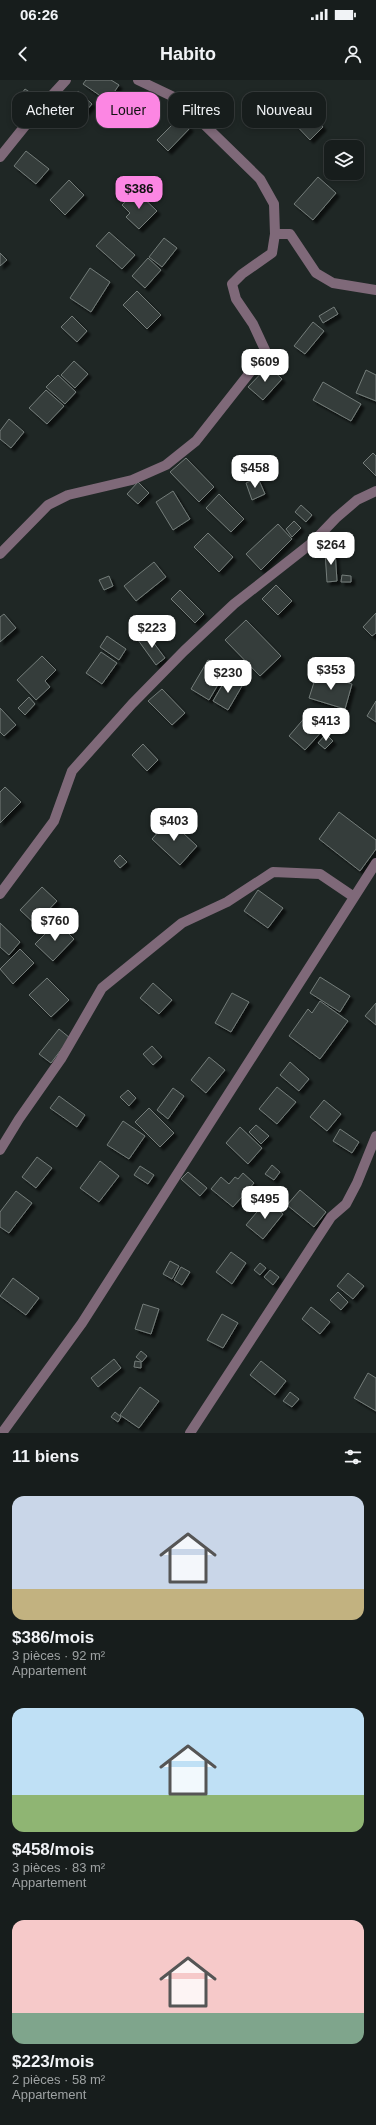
<!DOCTYPE html>
<html lang="fr">
<meta charset="utf-8">
<style>
body{margin:0;font-family:Helvetica,sans-serif;background:#242a29;color:#f1f3f6;height:100vh;display:flex;flex-direction:column;font-size:15px;white-space:nowrap}
*{box-sizing:border-box;margin:0}
p{font-size:13px;color:#9ea2a3}
.icon{flex:none;width:22px;height:22px;fill:none;stroke:currentColor;stroke-width:2;stroke-linecap:round;stroke-linejoin:round}
.map{position:relative;height:1353px;overflow:hidden}
.side{display:flex;flex-direction:column;background:#171d1c;flex:1}
.side>*{flex:none}
.guide{position:absolute;left:12px;top:12px;width:352px;height:36px;display:flex;gap:8px}
.buttons{position:absolute;left:324px;top:60px;display:grid;gap:8px}
.buttons a{display:grid;place-items:center;width:40px;height:40px;border-radius:8px;background:#171d1c;box-shadow:0 2px 6px #0003,0 0 0 1px #363b3b;font-size:20px}
.price{position:absolute;translate:-50% -34px;padding:0 9px;border-radius:8px;background:#fff;color:#222;font-size:13px;line-height:26px;filter:drop-shadow(0 1px 2px #0008)}
.price::after{content:'';position:absolute;left:50%;top:24px;width:12px;height:9px;margin-left:-6px;background:inherit;clip-path:polygon(0 0,100% 0,50% 100%)}
.price.on{background:#fc86e3;color:#111}
ul{padding:0;list-style:none}
li{display:grid;align-content:center;gap:8px;height:212px;padding:0 12px}
li span{display:grid;place-items:center;height:124px;border-radius:12px;color:#555}
li>.icon{margin-inline-start:auto}
span .icon{width:72px;height:72px;fill:#fffc;stroke-width:1}
li b{font-size:17px}
h2{display:flex;justify-content:space-between;align-items:center;height:48px;padding:0 12px;font-size:17px}
.tag{padding:0 14px;border-radius:12px;background:#171d1c;box-shadow:0 2px 6px #0003,0 0 0 1px #363b3b;font-size:14px;line-height:36px}
.tag.on{background:#fc86e3;color:#111}
.status{display:flex;justify-content:space-between;align-items:center;height:28px;padding:0 20px;background:#171d1c;direction:ltr}
.status svg{height:11px;fill:currentColor}
header{display:flex;justify-content:space-between;align-items:center;height:52px;padding:0 12px;background:#171d1c;font-size:18px;font-weight:700}
.map>svg:first-child{display:block}
.building{fill:#343c3a;stroke:#747d7a;filter:url(#shadow)}
.lines{fill:none;stroke-linecap:round;stroke-linejoin:round}
.minor{stroke:#7f6979;stroke-width:10}
</style>
<div class="status"><b>06:26</b><svg viewBox="0 0 49 12"><path d="M0 12V9h3v3zM5 12V6h3v6zM10 12V3h3v9zM15 12V0h3v12zM26 1h20v11H26zM47 4h2v5h-2z"/></svg></div>
<header><svg class="icon" aria-label="back" viewBox="0 0 24 24"><path d="M15 5l-7 7 7 7"/></svg>Habito<svg class="icon" aria-label="person" viewBox="0 0 24 24"><circle cx="12" cy="8" r="4"/><path d="M4 21q1-7 8-7t8 7"/></svg></header>
<div class="map">
<svg width="376" height="1353" viewBox="0 0 376 1353">
<defs>
<filter id="shadow"><feDropShadow dx="3.5" dy="3.5" stdDeviation="1" flood-color="#0009"/></filter>
</defs>
<rect width="100%" height="100%" fill="#1f2725"/>
<path class="building" d="M86 0H111L119 5 108 21 83 4Z
M25 9 37 17 29 28 17 20Z
M78 11 92 24 85 32 71 19Z
M305 28 323 47 310 60 291 40Z
M179 38 190 48 168 71 157 60Z
M26 71 49 89 36 104 14 86Z
M318 97 336 113 313 140 294 124Z
M69 100 84 115 65 135 50 120Z
M136 111 157 131 139 149 126 137 130 133 122 125Z
M109 152 135 175 122 189 96 166Z
M164 158 177 168 162 187 149 177Z
M0 173 7 180 0 186Z
M148 178 161 190 145 208 132 196Z
M90 188 110 202 91 232 70 218Z
M137 211 161 235 147 249 123 225Z
M334 227 338 234 323 243 319 236Z
M72 236 87 251 77 262 61 247Z
M313 242 324 251 305 274 294 266Z
M74 281 88 294 75 308 61 295Z
M268 286 282 299 263 320 248 307Z
M366 290 376 295V321L356 313Z
M58 295 76 312 65 324 46 307Z
M323 302 361 324 351 341 313 320Z
M46 310 64 326 47 344 29 328Z
M9 339 24 352 11 368 0 359V351Z
M373 373 376 376V396L363 383Z
M186 378 214 407 199 422 170 392Z
M252 385 256 394 244 400 240 390Z
M258 398 265 414 252 420 246 403Z
M138 402 149 413 138 424 127 414Z
M173 411 190 439 173 450 156 422Z
M219 414 244 439 231 452 206 428Z
M301 425 312 435 306 442 295 432Z
M294 441 301 448 292 457 286 449Z
M278 444 292 459 261 490 246 474Z
M208 453 233 477 219 492 194 467Z
M335 471 337 501 327 502 325 472Z
M154 482 166 497 136 521 124 506Z
M342 495 351 496V502H341Z
M109 496 113 506 104 510 99 500Z
M276 505 292 521 278 535 262 519Z
M180 510 204 534 195 543 171 519Z
M376 533V553L372 556 363 547Z
M4 534 16 548 0 562V537Z
M246 540 281 576 260 596 225 560Z
M147 554 165 578 156 585 138 560Z
M107 556 126 569 119 580 100 567Z
M101 572 117 583 102 604 86 593Z
M42 576 56 590 45 601 50 607 36 620 17 600Z
M208 580 226 591 209 620 191 609Z
M317 593 352 604 345 629 309 618Z
M227 597 242 606 228 630 213 621Z
M162 609 185 633 172 645 148 621Z
M29 617 35 624 25 635 18 628Z
M376 621V642L367 636Z
M0 628 16 645 4 656 0 652Z
M307 635 324 649 305 670 289 656Z
M326 654 333 661 325 669 318 663Z
M143 664 158 680 147 691 132 675Z
M5 707 21 722 0 743V712Z
M339 732 376 760V769L360 791 319 759Z
M169 740 197 766 180 785 152 759Z
M120 775 127 782 120 788 114 781Z
M42 807 57 821 35 844 20 830Z
M258 810 283 828 268 848 244 831Z
M57 842 74 859 53 881 35 864Z
M0 843 20 862 9 875 0 867Z
M20 869 34 883 13 904 0 889Z
M320 897 350 916 340 932 310 913Z
M47 898 69 920 51 937 29 915Z
M153 903 172 920 159 934 140 918Z
M232 913 249 922 231 952 215 943Z
M320 921 348 941 320 979 289 956 308 929 312 933Z
M376 923V945L365 936Z
M59 949 70 958 51 983 39 974Z
M152 966 162 977 153 985 143 974Z
M209 977 225 990 206 1013 191 1000Z
M290 982 309 999 299 1011 280 995Z
M277 1007 296 1022 277 1044 259 1029Z
M173 1008 184 1016 168 1039 157 1030Z
M128 1010 136 1018 129 1026 120 1017Z
M59 1016 85 1035 77 1047 50 1028Z
M324 1020 341 1034 327 1051 310 1037Z
M149 1028 174 1053 160 1067 135 1042Z
M123 1041 145 1056 129 1079 107 1065Z
M256 1045 269 1056 261 1064 249 1052Z
M240 1047 262 1068 248 1084 226 1063Z
M340 1049 359 1062 352 1073 333 1061Z
M37 1077 52 1088 36 1108 22 1097Z
M100 1081 119 1096 99 1122 80 1108Z
M272 1085 280 1092 274 1100 265 1094Z
M140 1086 154 1095 148 1104 134 1095Z
M188 1092 207 1108 200 1116 181 1099Z
M243 1093 254 1103 233 1127 211 1109 221 1097 229 1104 235 1097 238 1099Z
M300 1110 326 1132 314 1147 287 1125Z
M16 1111 32 1123 9 1153 0 1147V1132Z
M267 1120 283 1134 263 1159 246 1145Z
M231 1172 246 1183 232 1204 216 1192Z
M170 1181 179 1186 172 1199 163 1194Z
M260 1183 266 1188 260 1195 254 1190Z
M181 1187 190 1192 182 1205 174 1200Z
M270 1190 279 1197 273 1205 264 1197Z
M348 1193 364 1206 353 1219 337 1206Z
M13 1198 39 1218 26 1235 0 1216Z
M338 1212 348 1222 341 1230 330 1220Z
M143 1224 159 1229 151 1254 135 1249Z
M311 1227 330 1242 320 1254 302 1239Z
M222 1234 238 1243 223 1268 207 1260Z
M141 1271 147 1276 142 1282 136 1277Z
M114 1279 121 1288 98 1307 91 1298Z
M135 1281 141 1282V1288L134 1287Z
M261 1281 286 1301 275 1315 250 1295Z
M368 1293 376 1298V1331L354 1318Z
M140 1307 159 1321 139 1348 120 1335Z
M290 1312 299 1319 292 1327 283 1321Z
M115 1332 121 1337 118 1342 111 1337Z"/>
<g class="lines">
<path class="minor" d="M0 77 33 36 66 0
M275 154H290L316 193 333 203 376 210
M0 474 48 425 68 415 132 400 166 385 196 361 266 272 253 244 236 219 232 204 242 194 272 173 275 154 274 124 260 99 178 19 138 0
M0 814 54 741 72 691 132 624 184 571 234 524 313 462 336 438 357 420 376 411
M0 1070 19 1039 61 979 102 908 182 843 227 822 273 792 320 794 354 817
M2 1353 82 1243 376 783
M190 1353 331 1137 346 1124 357 1103 376 1056"/>
</g>
</svg>
<div class="buttons">
<a><svg class="icon" aria-label="layers" viewBox="0 0 24 24"><path d="M12 4l9 5-9 5-9-5zM3 14l9 5 9-5"/></svg></a>
</div>
<b class="price on" style="left:139px;top:130px">$386</b>
<b class="price" style="left:265px;top:303px">$609</b>
<b class="price" style="left:255px;top:409px">$458</b>
<b class="price" style="left:331px;top:486px">$264</b>
<b class="price" style="left:152px;top:569px">$223</b>
<b class="price" style="left:331px;top:611px">$353</b>
<b class="price" style="left:228px;top:614px">$230</b>
<b class="price" style="left:326px;top:662px">$413</b>
<b class="price" style="left:174px;top:762px">$403</b>
<b class="price" style="left:55px;top:862px">$760</b>
<b class="price" style="left:265px;top:1140px">$495</b>
<div class="guide">
<a class="tag">Acheter</a>
<a class="tag on">Louer</a>
<a class="tag">Filtres</a>
<a class="tag">Nouveau</a>
</div>
</div>
<section class="side">
<h2>11 biens<svg class="icon" aria-label="filters" viewBox="0 0 24 24"><path d="M4 7h16M4 17h16"/><circle cx="9" cy="7" r="2"/><circle cx="15" cy="17" r="2"/></svg></h2>
<ul>
<li><span style="background:linear-gradient(#c9d6e8 75%,#c2b280 0)"><svg class="icon" aria-label="home" viewBox="0 0 24 24"><path d="M3 11l9-7 9 7M6 9v11h12V9"/></svg></span><div><b>$386/mois</b><p>3 pièces · 92 m²</p><p>Appartement</p></div></li>
<li><span style="background:linear-gradient(#bfe0f5 70%,#8fb573 0)"><svg class="icon" aria-label="home" viewBox="0 0 24 24"><path d="M3 11l9-7 9 7M6 9v11h12V9"/></svg></span><div><b>$458/mois</b><p>3 pièces · 83 m²</p><p>Appartement</p></div></li>
<li><span style="background:linear-gradient(#f6c9c9 75%,#7fa58c 0)"><svg class="icon" aria-label="home" viewBox="0 0 24 24"><path d="M3 11l9-7 9 7M6 9v11h12V9"/></svg></span><div><b>$223/mois</b><p>2 pièces · 58 m²</p><p>Appartement</p></div></li>
</ul>
</section>
